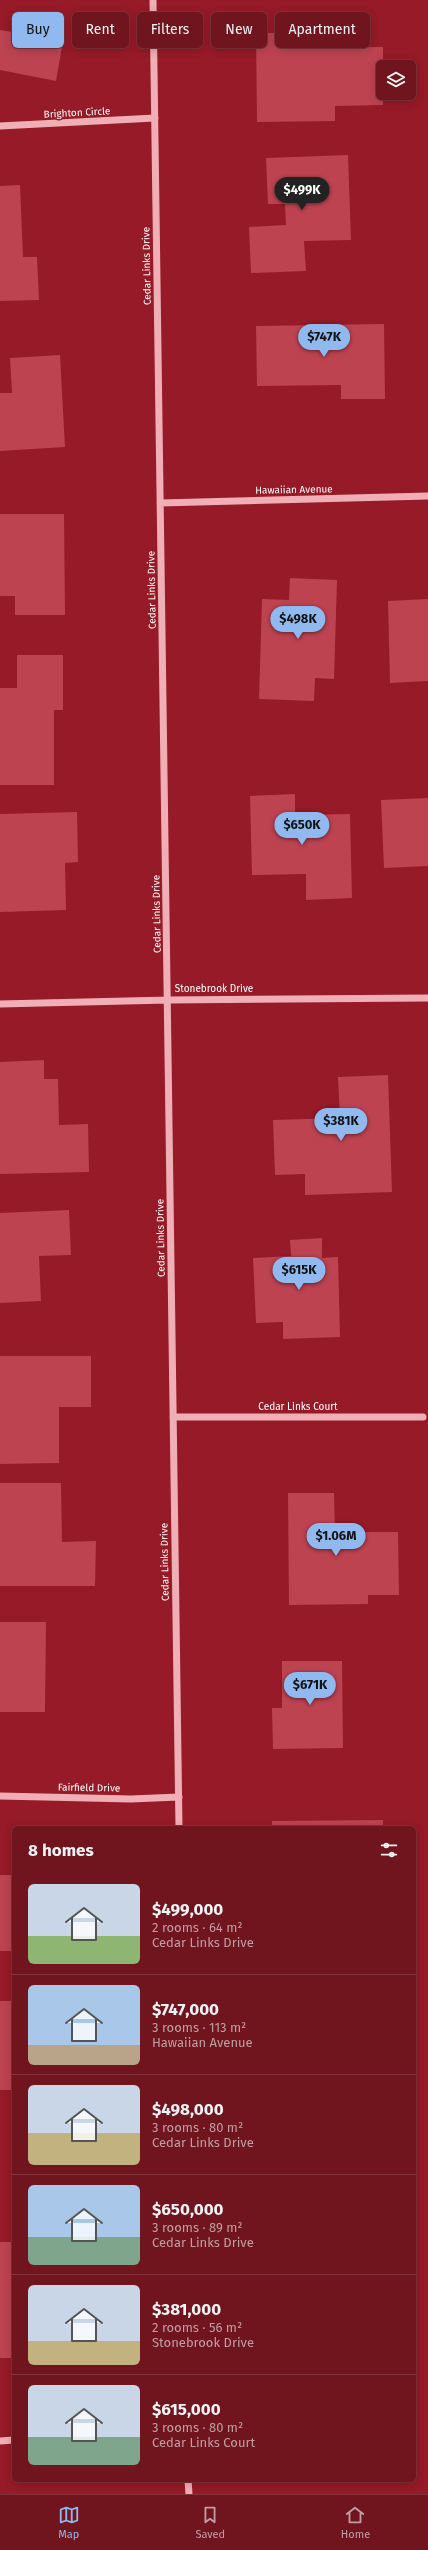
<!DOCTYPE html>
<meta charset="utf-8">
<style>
body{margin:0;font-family:"Fira Sans",sans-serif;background:#751d26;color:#f1f3f6;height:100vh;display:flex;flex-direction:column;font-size:15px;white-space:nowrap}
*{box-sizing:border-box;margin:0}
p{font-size:13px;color:#c09ea4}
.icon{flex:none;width:22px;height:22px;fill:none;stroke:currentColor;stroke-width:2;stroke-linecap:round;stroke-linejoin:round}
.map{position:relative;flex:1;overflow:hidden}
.sheet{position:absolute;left:12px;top:1826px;width:404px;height:656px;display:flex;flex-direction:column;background:#70141d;border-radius:6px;box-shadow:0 2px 10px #0003,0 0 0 1px #82333b}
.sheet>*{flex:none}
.hud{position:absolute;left:12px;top:12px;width:404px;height:36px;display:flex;gap:8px}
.fabs{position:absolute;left:376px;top:60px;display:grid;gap:8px}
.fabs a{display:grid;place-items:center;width:40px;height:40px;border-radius:6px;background:#70141d;box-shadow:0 2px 10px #0003,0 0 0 1px #82333b;font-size:20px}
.price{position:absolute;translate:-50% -34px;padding:0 9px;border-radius:14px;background:#90b9f0;color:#111;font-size:13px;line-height:26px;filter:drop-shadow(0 1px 2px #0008)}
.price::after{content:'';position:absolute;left:50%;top:24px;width:12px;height:9px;margin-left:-6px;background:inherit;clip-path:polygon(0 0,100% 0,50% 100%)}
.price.on{background:#222;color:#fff}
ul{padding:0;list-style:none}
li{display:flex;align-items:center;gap:12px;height:100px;padding:0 16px}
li+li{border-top:1px solid #82333b}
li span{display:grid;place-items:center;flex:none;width:112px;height:80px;border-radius:6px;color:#555}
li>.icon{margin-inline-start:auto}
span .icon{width:48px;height:48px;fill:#fffc;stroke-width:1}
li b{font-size:17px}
h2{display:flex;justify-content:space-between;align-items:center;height:48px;padding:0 16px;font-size:17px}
.chip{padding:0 14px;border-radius:6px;background:#70141d;box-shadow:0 2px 10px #0003,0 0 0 1px #82333b;font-size:14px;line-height:36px}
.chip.on{background:#90b9f0;color:#111}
.tab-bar{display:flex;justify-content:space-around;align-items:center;height:56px;border-top:1px solid #82333b;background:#70141d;font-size:11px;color:#c09ea4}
.tab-bar a{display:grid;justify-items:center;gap:2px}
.tab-bar .on{color:#90b9f0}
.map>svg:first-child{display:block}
.building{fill:#bd4351}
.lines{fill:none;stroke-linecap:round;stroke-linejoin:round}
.minor{stroke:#f0aeb5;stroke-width:7}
.labels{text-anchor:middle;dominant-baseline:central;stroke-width:3;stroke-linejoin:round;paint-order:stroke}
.street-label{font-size:10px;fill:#fff;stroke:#961a27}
</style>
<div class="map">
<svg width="428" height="2494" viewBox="0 0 428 2494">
<rect width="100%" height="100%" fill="#961a27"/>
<path class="building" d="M0 30 63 41 56 81 0 70Z
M256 33H300V48L383 47V105L335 106V121L257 122Z
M348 155 351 240 304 241 306 271 251 273 249 227 286 225 285 204H268L266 158Z
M20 185 23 257H37L39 300 0 301V186Z
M384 324 385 399H341V385L257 386 256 326Z
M60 355 65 447 0 451V393H12L10 358Z
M0 514H64L65 615H15V596H0Z
M290 578 337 580 334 679 315 678 314 701 259 699 262 599 289 600Z
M428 599V681L390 683 388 601Z
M17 655H63V710H54V785H0V688H17Z
M295 794V815L350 814 352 898 306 900V874L252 875 250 796Z
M428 798V866L384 868 381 800Z
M77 812 78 862 65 863 66 910 0 912V814Z
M44 1060V1079H58L59 1125 88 1124 89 1172 0 1174V1062Z
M388 1075 392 1192 305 1195V1174L275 1175 273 1120 340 1118 338 1077Z
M69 1210 71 1255 39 1256 41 1301 0 1303V1213Z
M322 1238V1258L338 1257 340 1337 283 1339V1322L256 1323 253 1258 291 1256 290 1240Z
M0 1356H91V1407H59V1463L0 1464Z
M0 1483H61L62 1542 96 1541 95 1586H0Z
M288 1493H334L335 1532H398L399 1595H368V1604L289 1605Z
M0 1622H46L45 1712H0Z
M282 1661H342L343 1748 273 1749 272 1708H282Z
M383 1820V1828H272V1821Z
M0 1875H14V1951H0Z
M0 2001H14V2090H0Z
M0 2242H14V2358H0Z"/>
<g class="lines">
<path class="minor" d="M153 0 179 1828
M0 126 155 118
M160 503 428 496
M0 1004 168 1000 428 998
M173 1417H423
M0 1796 131 1799 179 1797
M0 2441 14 2440
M188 2480 189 2494"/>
</g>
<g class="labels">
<g class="street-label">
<text transform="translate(77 113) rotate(-3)">Brighton Circle</text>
<text transform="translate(147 266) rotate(-91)">Cedar Links Drive</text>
<text transform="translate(294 490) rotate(-1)">Hawaiian Avenue</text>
<text transform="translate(152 590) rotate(-91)">Cedar Links Drive</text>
<text transform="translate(157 914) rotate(-91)">Cedar Links Drive</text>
<text x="214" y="989">Stonebrook Drive</text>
<text transform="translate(161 1238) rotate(-91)">Cedar Links Drive</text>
<text x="298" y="1407">Cedar Links Court</text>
<text transform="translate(165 1562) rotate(-91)">Cedar Links Drive</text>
<text transform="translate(89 1788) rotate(1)">Fairfield Drive</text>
</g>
</g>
</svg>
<div class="fabs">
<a><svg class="icon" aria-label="layers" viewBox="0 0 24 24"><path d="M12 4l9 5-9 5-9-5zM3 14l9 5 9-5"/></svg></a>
</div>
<b class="price on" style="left:302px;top:211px">$499K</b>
<b class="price" style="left:324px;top:358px">$747K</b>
<b class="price" style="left:298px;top:640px">$498K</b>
<b class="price" style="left:302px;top:846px">$650K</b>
<b class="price" style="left:341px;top:1142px">$381K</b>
<b class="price" style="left:299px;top:1291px">$615K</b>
<b class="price" style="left:336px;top:1557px">$1.06M</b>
<b class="price" style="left:310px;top:1706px">$671K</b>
<div class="hud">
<a class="chip on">Buy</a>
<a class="chip">Rent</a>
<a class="chip">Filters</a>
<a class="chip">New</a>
<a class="chip">Apartment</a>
</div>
<section class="sheet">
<h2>8 homes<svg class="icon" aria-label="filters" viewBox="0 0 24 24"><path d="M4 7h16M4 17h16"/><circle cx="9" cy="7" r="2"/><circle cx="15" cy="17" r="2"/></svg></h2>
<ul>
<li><span style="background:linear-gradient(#c9d6e8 65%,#8fb573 0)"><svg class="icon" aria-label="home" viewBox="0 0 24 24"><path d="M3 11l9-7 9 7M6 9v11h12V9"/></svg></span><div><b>$499,000</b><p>2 rooms · 64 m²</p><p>Cedar Links Drive</p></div></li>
<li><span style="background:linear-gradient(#a9c7e8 75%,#b9a48a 0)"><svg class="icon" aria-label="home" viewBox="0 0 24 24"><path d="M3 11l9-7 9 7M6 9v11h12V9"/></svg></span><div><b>$747,000</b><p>3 rooms · 113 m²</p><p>Hawaiian Avenue</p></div></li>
<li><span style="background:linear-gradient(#c9d6e8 60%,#c2b280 0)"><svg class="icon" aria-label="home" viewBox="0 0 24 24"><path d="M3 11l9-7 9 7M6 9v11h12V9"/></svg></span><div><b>$498,000</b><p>3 rooms · 80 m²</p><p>Cedar Links Drive</p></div></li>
<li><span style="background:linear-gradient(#a9c7e8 65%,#7fa58c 0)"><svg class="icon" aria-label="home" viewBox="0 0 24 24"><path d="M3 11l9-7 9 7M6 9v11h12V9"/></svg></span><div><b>$650,000</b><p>3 rooms · 89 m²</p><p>Cedar Links Drive</p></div></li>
<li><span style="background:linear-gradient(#c9d6e8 70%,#c2b280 0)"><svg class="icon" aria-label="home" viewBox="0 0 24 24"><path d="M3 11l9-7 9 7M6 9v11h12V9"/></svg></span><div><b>$381,000</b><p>2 rooms · 56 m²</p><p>Stonebrook Drive</p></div></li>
<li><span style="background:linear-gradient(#c9d6e8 65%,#7fa58c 0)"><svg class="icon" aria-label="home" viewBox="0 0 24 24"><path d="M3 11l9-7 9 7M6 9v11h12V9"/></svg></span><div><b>$615,000</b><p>3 rooms · 80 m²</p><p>Cedar Links Court</p></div></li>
</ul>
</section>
</div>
<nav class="tab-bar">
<a class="on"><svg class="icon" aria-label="map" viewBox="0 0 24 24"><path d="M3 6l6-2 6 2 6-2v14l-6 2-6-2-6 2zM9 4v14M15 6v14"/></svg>Map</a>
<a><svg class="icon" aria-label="saved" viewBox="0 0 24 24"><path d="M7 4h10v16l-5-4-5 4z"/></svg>Saved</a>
<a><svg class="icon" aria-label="home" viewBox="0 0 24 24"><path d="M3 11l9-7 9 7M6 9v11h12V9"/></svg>Home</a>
</nav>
